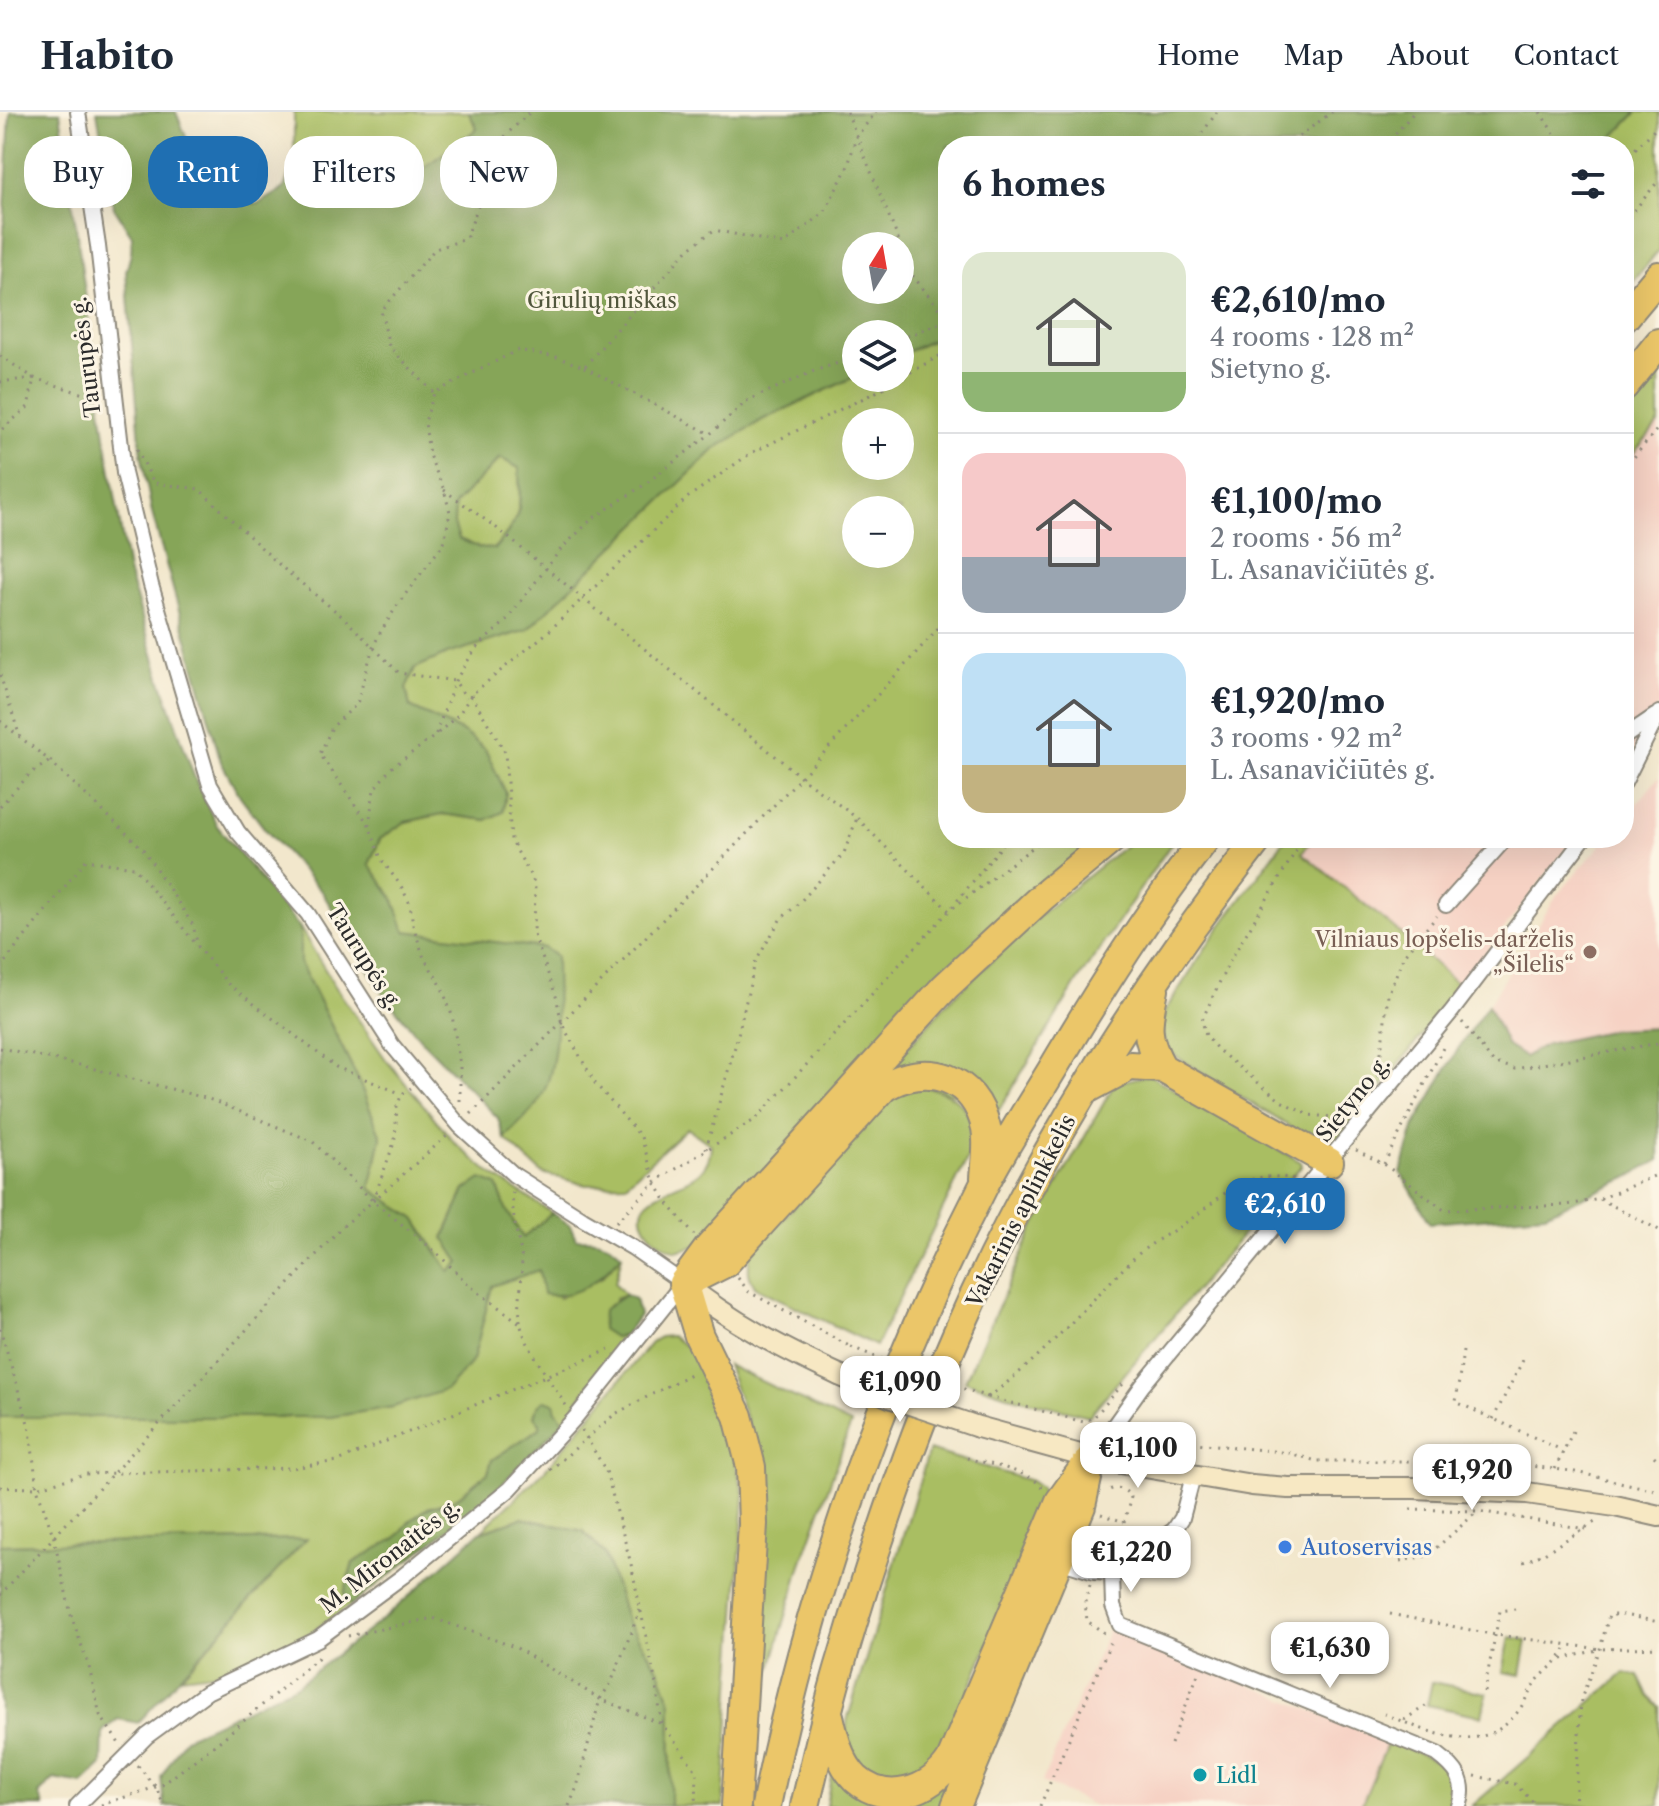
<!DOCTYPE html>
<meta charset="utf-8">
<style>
body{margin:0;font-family:"Libre Caslon Text",serif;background:#f2f2f3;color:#1f2937;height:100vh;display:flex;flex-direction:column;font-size:30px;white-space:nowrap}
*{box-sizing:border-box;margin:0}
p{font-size:26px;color:#747a83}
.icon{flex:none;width:44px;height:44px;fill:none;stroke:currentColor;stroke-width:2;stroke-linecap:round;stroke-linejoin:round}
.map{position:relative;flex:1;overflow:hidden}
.drawer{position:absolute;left:938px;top:24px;width:696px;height:712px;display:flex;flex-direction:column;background:#fff;border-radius:32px;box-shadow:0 8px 32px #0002}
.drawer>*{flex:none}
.guide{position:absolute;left:24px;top:24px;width:760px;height:72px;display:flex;gap:16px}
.needle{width:52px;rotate:11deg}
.buttons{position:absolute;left:842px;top:120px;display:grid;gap:16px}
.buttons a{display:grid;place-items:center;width:72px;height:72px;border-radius:50%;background:#fff;box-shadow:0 8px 32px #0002;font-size:40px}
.price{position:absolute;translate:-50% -68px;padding:0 18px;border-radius:16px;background:#fff;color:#222;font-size:26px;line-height:52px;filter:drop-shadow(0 2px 4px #0008)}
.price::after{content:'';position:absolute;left:50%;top:48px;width:24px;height:18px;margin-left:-12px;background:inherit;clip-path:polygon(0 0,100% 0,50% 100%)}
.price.active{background:#1f6fb2;color:#fff}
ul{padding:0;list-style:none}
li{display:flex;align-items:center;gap:24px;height:200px;padding:0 24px}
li+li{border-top:2px solid #e0e1e3}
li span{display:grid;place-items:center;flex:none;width:224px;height:160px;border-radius:24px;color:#555}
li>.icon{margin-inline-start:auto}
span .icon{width:96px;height:96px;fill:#fffc;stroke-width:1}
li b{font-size:34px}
h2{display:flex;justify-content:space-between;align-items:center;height:96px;padding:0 24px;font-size:34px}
.chip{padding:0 28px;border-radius:32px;background:#fff;box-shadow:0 8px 32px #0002;font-size:28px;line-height:72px}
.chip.active{background:#1f6fb2;color:#fff}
header{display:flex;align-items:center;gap:48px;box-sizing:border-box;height:112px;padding:0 40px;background:#fff;border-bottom:2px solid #e0e1e3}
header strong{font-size:38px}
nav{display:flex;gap:44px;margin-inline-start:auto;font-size:28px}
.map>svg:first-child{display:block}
.built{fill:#f6d2c4}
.green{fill:#a9be62;stroke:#6a7446;stroke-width:2;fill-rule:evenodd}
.forest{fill:#86a558;stroke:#586842;stroke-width:2;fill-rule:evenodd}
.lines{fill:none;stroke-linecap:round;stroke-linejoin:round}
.street-casing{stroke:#8e897c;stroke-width:18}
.secondary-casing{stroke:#8e897c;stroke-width:24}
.highway-casing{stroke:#8e897c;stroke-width:32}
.path{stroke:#8e897c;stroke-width:3;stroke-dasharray:2 6;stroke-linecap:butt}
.street{stroke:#fff;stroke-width:14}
.secondary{stroke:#f7e8c3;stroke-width:20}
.highway{stroke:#ebc669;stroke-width:28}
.secondary-bridge-casing{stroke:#8e897c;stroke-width:24;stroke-linecap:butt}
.path-bridge{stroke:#8e897c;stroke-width:3;stroke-dasharray:2 6;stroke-linecap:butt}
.secondary-bridge{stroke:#f7e8c3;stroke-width:20}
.education-dot{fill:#8d6e63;stroke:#fcf5e5;stroke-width:3}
.shop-dot{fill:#3f7fe0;stroke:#fcf5e5;stroke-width:3}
.culture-dot{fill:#0f9aa8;stroke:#fcf5e5;stroke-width:3}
.labels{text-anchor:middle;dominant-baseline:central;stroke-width:6;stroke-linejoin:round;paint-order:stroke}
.park-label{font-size:22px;fill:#51573c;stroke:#fcf5e5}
.street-label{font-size:22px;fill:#2b2b2b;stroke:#fcf5e5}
.education-label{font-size:22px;fill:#785e54;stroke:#fcf5e5;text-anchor:end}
.shop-label{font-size:22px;fill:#366cbe;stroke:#fcf5e5;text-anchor:start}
.culture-label{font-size:22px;fill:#0d838f;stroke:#fcf5e5;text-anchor:start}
</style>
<header>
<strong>Habito</strong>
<nav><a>Home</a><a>Map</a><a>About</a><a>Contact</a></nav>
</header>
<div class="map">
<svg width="1659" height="1694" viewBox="0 0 1659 1694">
<rect width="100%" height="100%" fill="#fcf5e5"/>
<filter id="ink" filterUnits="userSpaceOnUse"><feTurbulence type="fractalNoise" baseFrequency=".0125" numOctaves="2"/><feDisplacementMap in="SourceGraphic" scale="16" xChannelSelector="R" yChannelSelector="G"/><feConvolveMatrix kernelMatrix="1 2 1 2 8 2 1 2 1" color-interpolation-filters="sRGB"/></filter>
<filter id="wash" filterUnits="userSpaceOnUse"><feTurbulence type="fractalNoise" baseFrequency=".006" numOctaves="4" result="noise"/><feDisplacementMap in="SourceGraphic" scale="32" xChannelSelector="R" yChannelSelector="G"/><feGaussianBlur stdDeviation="1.8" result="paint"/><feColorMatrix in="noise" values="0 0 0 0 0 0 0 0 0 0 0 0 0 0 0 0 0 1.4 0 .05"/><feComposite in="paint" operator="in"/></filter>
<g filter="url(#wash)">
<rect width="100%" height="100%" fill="#f2e7cc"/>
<path class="built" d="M1659 311V592L1624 658V353Z
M1659 665V916L1613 918 1547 932 1524 945 1507 934 1488 894 1555 786 1607 726H1624V707Z
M1313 726H1574L1460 874 1405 825 1301 741Z
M1110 1515 1388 1630 1361 1694H1095L1042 1670Z"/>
<path class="green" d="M469 0 477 17 385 84 347 83 314 39 294 48V0Z
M1637 0H1659V138L1624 181V34H1605Z
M948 221V726H1102L695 1134 676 1139C663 1134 653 1128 646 1116 626 1082 682 1077 699 1061 708 1052 710 1045 711 1033L687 1016 626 1072 586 1073 542 1061 504 1026 538 991 556 844 544 836 405 820 393 786 369 752 380 727 405 710 442 702 486 708 463 620 410 595 406 576 415 556 446 542 527 518 716 336 764 307 856 264V266H900V243ZM856 310H900V354H856ZM856 398H900V442H856Z
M1659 264V311L1624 353V307Z
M501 346 519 356C520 398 523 405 493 437L480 436 459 427 453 412 455 392Z
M1135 726H1175L1077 870 994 1006 989 992 884 962 947 891 1043 800Z
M1286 726H1313L1302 741 1405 825 1460 874 1348 1018 1336 1027H1315L1298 1020 1174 943C1161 930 1160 917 1165 899L1212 826Z
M300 816 335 874 387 949 455 1031 490 1061 552 1101 523 1127 506 1097 497 1073 465 1078 444 1125 460 1150 450 1160 415 1107 370 1076 381 1025 357 965 300 851Z
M1149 963 1301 1050 1302 1053 1089 1304 1013 1285 965 1269 1035 1113 1115 971Z
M923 974C960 984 967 991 976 1029L876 1234 757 1176C747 1166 748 1157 750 1143L896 981Z
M622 1143 615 1171 625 1183 615 1187 614 1225 624 1224 564 1309 556 1299 540 1311V1316L492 1348 488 1361 454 1388 428 1396 410 1409 397 1426 353 1451 344 1482 351 1493 304 1525 277 1538 213 1561 181 1565 305 1427 0 1433V1305H330L393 1295 473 1248 492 1174 540 1157 559 1186 601 1166Z
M671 1224 687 1235 719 1284 744 1384 723 1694H670L671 1591 659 1558 627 1510 605 1442 583 1419 522 1406 480 1420 543 1360 651 1231 660 1225Z
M727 1253 851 1312 801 1452 761 1590 756 1536 764 1434V1358Z
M929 1338 1031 1369 1041 1376 1046 1395 940 1647 920 1665 881 1669 861 1656 846 1624 847 1609Z
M1510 1525 1527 1528 1521 1563 1503 1560Z
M1624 1561 1639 1564 1648 1584 1659 1595V1694H1472Z
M1432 1570 1487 1581 1482 1604 1427 1593Z
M1388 1630C1407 1637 1455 1650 1457 1675 1457 1680 1454 1688 1453 1694H1361Z
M833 1653 845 1670H954L944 1694H826Z"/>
<path class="forest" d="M10 0H60L106 331 128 459 161 569 194 664 217 714 300 816V851L357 965 381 1025 370 1076 415 1107 450 1160 460 1150 444 1126 465 1078 481 1067 497 1073 506 1097 523 1126 552 1101 570 1113 576 1127C595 1127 608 1128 622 1143 601 1166 576 1189 543 1182L539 1158 492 1174 473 1248 446 1278 393 1295 330 1305H0V196Z
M97 0H176L210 84 258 92 284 76 294 48 314 39 347 82 385 84 477 17 469 0H1637L1604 34H948V221L900 243V222H856V264L764 307 716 336 527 518 447 542 415 556 406 576 410 595 463 620 485 637 506 681 503 700 486 708 442 702 405 710 380 727 369 752 393 786 405 819 544 836 556 844C556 884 562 956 538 990 529 1003 515 1015 504 1026L498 1006 423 930 383 882 322 780 265 717 240 684 221 650 152 401 141 341 126 160 131 142 132 124 114 96ZM856 134H900V178H856ZM500 346 519 356C521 397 522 406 494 437L480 436 459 427 454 412 455 392Z
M1488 893 1507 934 1524 945 1547 932 1613 918 1659 916V1048L1627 1066 1545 1102 1430 1111 1401 1061 1415 1013 1461 932Z
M625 1183 635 1187 639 1203 624 1224 614 1225 602 1217 603 1198Z
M545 1288 554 1291 556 1299 564 1309 486 1388 351 1493 344 1483 353 1451 396 1426 410 1409 428 1396 454 1388 488 1361 492 1348 540 1316V1311L534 1304 537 1295Z
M522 1406 583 1419 605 1442 627 1509 659 1558 671 1591 670 1694H164L161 1665 185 1626 297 1573 387 1504 480 1420Z
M306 1427 138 1611 118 1607 103 1619 102 1653 82 1672 54 1667 39 1682 44 1694H0V1433Z"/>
</g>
<g filter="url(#ink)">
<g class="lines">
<g class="street-casing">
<path id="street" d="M1624 625 1655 604
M1624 671 1659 601
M1446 793 1506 726
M1091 1346 1142 1274 1452 899 1584 726
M1059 1449 1094 1460 1112 1461 1174 1418 1182 1406 1193 1364
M1112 1461 1113 1494 1120 1513 1437 1642C1456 1656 1468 1670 1459 1694
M77 1694 147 1624 184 1597 207 1580 318 1527 403 1464 510 1377 575 1306 683 1171 633 1136 583 1107 514 1063 460 1014 392 933 308 802 238 720 210 673 151 473 124 361 98 134 78 0"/>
</g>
<g class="secondary-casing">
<path id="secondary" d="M683 1171C731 1210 783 1237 839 1263
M978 1315 1091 1346 1252 1373 1288 1376H1414L1527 1381 1615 1394 1659 1404"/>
</g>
<g class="highway-casing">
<path id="highway" d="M1624 206 1659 164
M1624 274 1659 231
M1154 877C1147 912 1144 925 1162 956
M1089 976 1130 954 1162 956 1329 1050
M687 1170 725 1151 884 975C927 949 975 965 986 1016 989 1032 986 1050 985 1066
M683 1171 708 1137 945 875 1042 785 1113 726
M683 1171 699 1224 738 1304 751 1355 753 1412 736 1694
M829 1604C834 1626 839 1650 856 1667 886 1694 931 1680 951 1648L1060 1389 1091 1346
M766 1694C810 1479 883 1269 984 1073 1004 1034 1029 996 1052 958 1099 879 1149 799 1206 726
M805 1694C817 1645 827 1595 842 1547 874 1437 911 1327 957 1222 1035 1044 1140 879 1259 726
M956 1694 1081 1394 1089 1357"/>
</g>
<path class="path" d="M847 0 913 164 948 208
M1540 0 1562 34
M1193 34 1217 0
M1286 34 1332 0
M1385 34 1414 0
M1624 48 1659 13
M1624 111 1659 68
M900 227 948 208
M0 244 34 266 102 288
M584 255 710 322
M0 270 34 266 28 295 0 319
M433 280 389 234 381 199 435 137 466 127 478 94V57L509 20 530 0
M137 337 154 371 199 377 284 457 344 506 399 561 455 569 466 586
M1624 357 1659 315
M444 378 498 417 801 665 857 706 949 799 1045 726
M0 563 19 622
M471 583 505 640 511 728 535 772 534 823 556 884 562 912 595 971 641 1025 655 1070 665 1088 694 1123
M0 609 50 649 143 737 193 813 198 834
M438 621 459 602 471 583 548 520 687 386 751 341 876 280 948 239
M0 694 31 661 50 649
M369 713 374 677 391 656 435 624 455 569 476 536 504 511 561 437 592 407 644 373 710 322 747 289 814 259 856 245
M1307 726 1294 742 1228 852 1202 908 1206 924 1218 938 1281 989 1308 1003 1343 1006
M0 856 86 748 134 755 228 872 336 955 402 982
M1462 910 1493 950 1515 957 1659 931
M0 936 76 952 209 987 312 1029 373 1089 436 1140 470 1174 520 1211
M1378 965 1388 883 1404 843 1437 804
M460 989V954L452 903 441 873 424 846 413 813 410 792 401 774 381 747 369 713 320 642 332 615 357 592 373 535 380 521 398 492 444 431 450 400 444 378 429 343 425 310 434 281 518 238 556 245 584 255 688 137 714 118 784 132 824 101 848 54 856 25 876 0
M471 1002C632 838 796 677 948 505
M706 1037 736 931 755 851 780 808 801 789 844 741 857 706
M1356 1038 1384 1052 1444 1098 1567 1093 1600 1087 1659 1062
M1384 1052 1444 934
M513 1080C511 1103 517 1119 521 1141 524 1164 518 1186 520 1209 522 1229 555 1277 567 1295
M1600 1087 1659 1118
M373 1089 448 1023
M616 1110 655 1070 756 1007 949 799 1008 726
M738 1166 749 1180 851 1235
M0 1216 30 1318 37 1376 85 1362 292 1356 338 1349 609 1238
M1463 1239 1456 1290 1562 1338
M988 1285 1084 1310 1094 1305 1123 1272
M988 1285C1043 1246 1087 1192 1135 1145 1151 1130 1173 1120 1191 1107 1229 1080 1243 1057 1295 1067
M1493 1307 1523 1248
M1131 1315 1159 1327 1290 1341 1316 1349H1478L1515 1352 1571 1359 1659 1379
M582 1318 606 1359 631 1452 656 1572 662 1612 697 1660 696 1694
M1654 1344 1659 1349
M967 1346C986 1352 1033 1359 1043 1377
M1555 1357 1574 1317
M550 1358 615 1302 692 1261
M0 1375 37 1376 54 1426 71 1503 89 1555 100 1603 120 1633
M1410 1397 1478 1399 1586 1417
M1101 1402 1124 1410
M1103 1444 1124 1410 1131 1385C1124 1376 1117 1373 1106 1380
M1400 1449 1427 1444 1478 1399
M1523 1450 1541 1443 1595 1410
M1090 1473 1085 1490 1087 1509 1106 1522
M0 1483 342 1115 373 1089 395 1028 397 994 402 982 411 976
M1390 1502 1496 1523 1600 1537 1659 1535
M348 1524 433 1506 515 1535 600 1587 662 1612
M1562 1547 1597 1538
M1484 1580 1500 1499 1515 1497
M1384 1602C1427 1619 1480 1646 1516 1602 1523 1594 1527 1584 1532 1575 1543 1559 1560 1551 1568 1533
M1404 1608 1427 1593
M1171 1632 1198 1562
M138 1654 156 1675 164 1694
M1475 1664 1515 1672 1537 1694
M101 1693 162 1673 221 1628 320 1544
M569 1694 577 1675 600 1587 611 1571 640 1498
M1040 1694 1112 1527
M1575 1694 1581 1587 1600 1537 1609 1503H1624L1659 1510"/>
<use href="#street" class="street"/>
<use href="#secondary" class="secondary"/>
<use href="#highway" class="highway"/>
<g class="secondary-bridge-casing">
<path id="secondary-bridge" d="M839 1263 892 1286 978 1315"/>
</g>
<path class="path-bridge" d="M851 1235 917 1261 988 1285"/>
<use href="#secondary-bridge" class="secondary-bridge"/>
</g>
</g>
<circle class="education-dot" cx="1590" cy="840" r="8"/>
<circle class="shop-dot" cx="1285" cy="1435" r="8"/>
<circle class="culture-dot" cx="1200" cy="1663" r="8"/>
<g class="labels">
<g class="park-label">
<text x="602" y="188">Girulių miškas</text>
</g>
<g class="street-label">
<text transform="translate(86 245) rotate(-97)">Taurupės g.</text>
<text transform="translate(364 845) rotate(58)">Taurupės g.</text>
<text transform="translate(1353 987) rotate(-51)">Sietyno g.</text>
<text transform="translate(1021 1099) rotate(-63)">Vakarinis aplinkkelis</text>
<text transform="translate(390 1444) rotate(-38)">M. Mironaitės g.</text>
</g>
<g class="education-label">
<text x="1574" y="827">Vilniaus lopšelis-darželis<tspan x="1574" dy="25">„Šilelis“</tspan></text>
</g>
<g class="shop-label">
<text x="1301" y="1435">Autoservisas</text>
</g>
<g class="culture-label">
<text x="1216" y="1663">Lidl</text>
</g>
</g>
</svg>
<div class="buttons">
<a><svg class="needle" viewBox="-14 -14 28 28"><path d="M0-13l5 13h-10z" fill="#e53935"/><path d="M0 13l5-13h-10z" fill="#747a83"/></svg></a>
<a><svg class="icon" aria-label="layers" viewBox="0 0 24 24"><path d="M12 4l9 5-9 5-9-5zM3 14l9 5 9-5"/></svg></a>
<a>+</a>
<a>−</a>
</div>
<b class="price active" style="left:1285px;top:1134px">€2,610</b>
<b class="price" style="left:900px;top:1312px">€1,090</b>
<b class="price" style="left:1138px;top:1378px">€1,100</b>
<b class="price" style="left:1472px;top:1400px">€1,920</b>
<b class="price" style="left:1131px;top:1482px">€1,220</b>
<b class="price" style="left:1330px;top:1578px">€1,630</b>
<div class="guide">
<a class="chip">Buy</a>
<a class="chip active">Rent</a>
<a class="chip">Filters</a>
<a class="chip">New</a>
</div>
<section class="drawer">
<h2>6 homes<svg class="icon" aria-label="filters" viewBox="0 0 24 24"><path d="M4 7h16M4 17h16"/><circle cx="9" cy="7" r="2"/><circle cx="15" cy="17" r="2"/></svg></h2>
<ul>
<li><span style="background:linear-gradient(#dfe7d0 75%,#8fb573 0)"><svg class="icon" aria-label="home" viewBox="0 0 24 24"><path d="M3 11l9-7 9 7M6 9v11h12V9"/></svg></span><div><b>€2,610/mo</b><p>4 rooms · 128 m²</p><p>Sietyno g.</p></div></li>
<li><span style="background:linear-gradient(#f6c9c9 65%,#9aa5b1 0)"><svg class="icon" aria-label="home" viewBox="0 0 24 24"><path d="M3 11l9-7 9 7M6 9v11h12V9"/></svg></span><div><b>€1,100/mo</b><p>2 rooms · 56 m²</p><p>L. Asanavičiūtės g.</p></div></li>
<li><span style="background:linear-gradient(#bfe0f5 70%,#c2b280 0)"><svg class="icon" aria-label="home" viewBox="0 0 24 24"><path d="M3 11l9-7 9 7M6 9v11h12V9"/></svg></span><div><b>€1,920/mo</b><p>3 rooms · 92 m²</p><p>L. Asanavičiūtės g.</p></div></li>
</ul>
</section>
</div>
